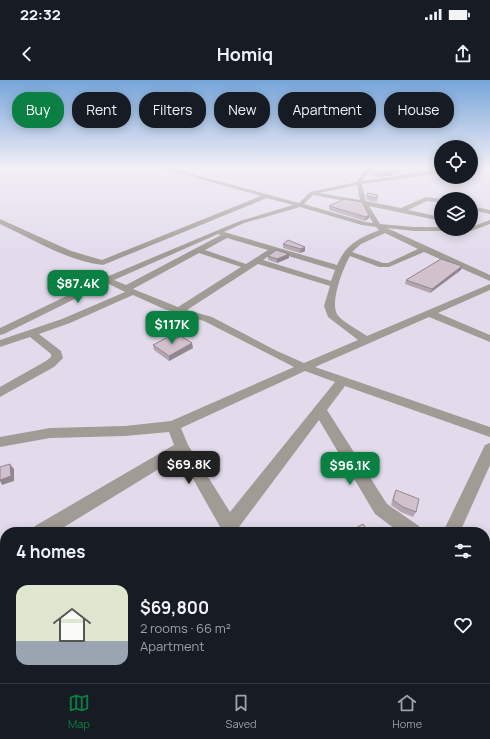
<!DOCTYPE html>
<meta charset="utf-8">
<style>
body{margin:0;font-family:Manrope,sans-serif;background:#242831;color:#f1f3f6;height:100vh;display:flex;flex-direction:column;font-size:15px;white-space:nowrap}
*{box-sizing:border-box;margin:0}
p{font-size:13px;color:#9ea1a6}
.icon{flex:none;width:22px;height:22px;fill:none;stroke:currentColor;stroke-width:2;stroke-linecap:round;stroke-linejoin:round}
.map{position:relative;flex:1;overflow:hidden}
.drawer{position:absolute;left:0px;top:447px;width:490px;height:156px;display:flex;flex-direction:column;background:#171b24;border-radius:16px 16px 0 0;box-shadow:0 2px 10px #0003}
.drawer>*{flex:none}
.guide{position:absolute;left:12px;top:12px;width:466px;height:36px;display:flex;gap:8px}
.fabs{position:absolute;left:434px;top:60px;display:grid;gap:8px}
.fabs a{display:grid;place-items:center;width:44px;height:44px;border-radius:50%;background:#171b24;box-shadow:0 2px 10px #0003;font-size:20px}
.price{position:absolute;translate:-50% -34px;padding:0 9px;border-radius:8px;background:#0b8043;color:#fff;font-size:13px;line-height:26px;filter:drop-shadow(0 1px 2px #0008)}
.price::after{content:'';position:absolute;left:50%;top:24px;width:12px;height:9px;margin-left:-6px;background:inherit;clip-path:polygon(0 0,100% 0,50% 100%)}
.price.selected{background:#222;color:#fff}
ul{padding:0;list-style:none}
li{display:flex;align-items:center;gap:12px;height:100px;padding:0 16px}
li+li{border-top:1px solid #363941}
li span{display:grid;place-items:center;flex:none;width:112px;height:80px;border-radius:12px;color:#555}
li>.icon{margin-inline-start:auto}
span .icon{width:48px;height:48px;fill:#fffc;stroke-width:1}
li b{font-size:17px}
h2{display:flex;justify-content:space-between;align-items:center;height:48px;padding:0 16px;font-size:17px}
.pill{padding:0 14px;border-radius:16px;background:#171b24;box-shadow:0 2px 10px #0003;font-size:14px;line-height:36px}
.pill.selected{background:#0b8043;color:#fff}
.status{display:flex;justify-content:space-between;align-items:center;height:28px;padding:0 20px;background:#171b24;direction:ltr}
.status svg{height:11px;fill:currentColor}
header{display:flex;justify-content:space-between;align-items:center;height:52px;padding:0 16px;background:#171b24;font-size:18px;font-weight:700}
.tab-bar{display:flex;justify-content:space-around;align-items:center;height:56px;border-top:1px solid #363941;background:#171b24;font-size:11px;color:#9ea1a6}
.tab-bar a{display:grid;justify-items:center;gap:2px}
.tab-bar .selected{color:#0b8043}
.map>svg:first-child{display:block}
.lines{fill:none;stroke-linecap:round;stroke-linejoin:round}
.street{fill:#a19b95;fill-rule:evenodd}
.wall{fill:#b4a6b0}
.shaded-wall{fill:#928790}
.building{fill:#d1c1cd;stroke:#928790}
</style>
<div class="status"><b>22:32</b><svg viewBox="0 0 49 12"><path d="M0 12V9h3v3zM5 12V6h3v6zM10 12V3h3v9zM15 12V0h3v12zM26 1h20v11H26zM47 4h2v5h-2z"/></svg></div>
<header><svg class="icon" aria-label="back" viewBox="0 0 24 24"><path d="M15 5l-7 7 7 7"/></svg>Homiq<svg class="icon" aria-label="share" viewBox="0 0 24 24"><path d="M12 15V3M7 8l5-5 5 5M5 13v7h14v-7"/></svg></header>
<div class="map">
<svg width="490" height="603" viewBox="0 0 490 603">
<rect width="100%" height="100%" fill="#e3dbec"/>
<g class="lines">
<path class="street" d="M157 87H166L299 123 310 112 357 102C362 93 366 87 377 87L367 94 362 101 441 89V93L362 104 366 121 401 128 426 117 441 119V123L427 121 408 130 441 137V141L369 126 380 144 414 147H441V149H471V147L490 140V144L471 151H414L387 148 490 195V201L424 172 389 187H379L350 176C343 188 330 222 337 234 341 241 360 251 367 256L490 204V210L438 233 490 255V262L429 237 315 287 490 347V357L345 306 327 330 387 424 419 446 421 452H399L375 434 319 340 239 447 240 452H223L180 376 56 452H33L35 446 174 365 169 352 125 356 50 358 0 367V357L50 348 125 346 171 341 294 287 204 241 164 229 133 215 70 243 39 254 61 271 63 278 54 287 0 317V307L46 281 51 277V274L30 257 0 267V260L62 239 125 212 107 203 4 254 0 255V248L104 198 216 151 240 141 293 125 267 118 103 185C67 181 33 159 0 144V139L71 171 102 180 261 116ZM357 105 360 120 319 113ZM313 115 362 124 373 143 365 142 304 124ZM300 127 362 145 376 147 379 150C358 159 347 163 337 185L224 152 244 143ZM385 153 418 169 388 183H383L352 172 361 164ZM218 154 221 155 126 205 114 200ZM227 158 268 170 246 184 205 170ZM275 172 335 190 331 201 263 180ZM199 173 241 187 178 227 133 209ZM258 184 330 206 324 226 328 237 358 260 304 283 277 271 212 237 187 230ZM305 291 335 302 230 432 188 365 181 348Z
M471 126 490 130V134L471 130Z
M490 363V385L460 452H443L485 365Z
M5 466V486L0 488V468Z
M225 598H250L248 603H223Z
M277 598H299L301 603H279Z
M405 598H427L429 603H407Z"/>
</g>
<path class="wall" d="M375 87H404L400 94 378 97 369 95 370 91 375 89Z
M367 113 378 115 377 122 367 120 366 116Z
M329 126 369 135V138L365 141 329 130Z
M283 164 305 167V171L300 173 283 168Z
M268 176 289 178 277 183 268 180Z
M461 190 430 213 405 204 406 200Z
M173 260 193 268 169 281 154 270 153 265Z
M396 410 416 432 413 437 401 432 391 425 394 414Z
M485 574 490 577V600L485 597Z"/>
<path class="shaded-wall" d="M403 87H404L400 94 378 97 379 93Z
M369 135V138L365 141 366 137Z
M305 167V171L300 173 301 169Z
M289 174V178L277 183V179Z
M462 186 461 190 430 213 432 209Z
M192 263 193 268 169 281V276Z
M10 384 14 389V401L2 405 0 401V400Z"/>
<path class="building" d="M378 87H403L401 90 379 93 370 91Z
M367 113 378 115 377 118 368 116Z
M344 119 362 122 369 135 366 137 329 126Z
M288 160 305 167 301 169 283 164Z
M276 170 289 174 277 179 268 176Z
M441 179 462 186 432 209 406 200Z
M181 256 192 263 169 276 153 265 168 257 173 260Z
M10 384 11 396 0 400V387Z
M396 410 419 419 416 432 403 427 393 420Z
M363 444 369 452H348Z
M485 546 488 549 485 557Z
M485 574 490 577V594L485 591Z"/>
<linearGradient id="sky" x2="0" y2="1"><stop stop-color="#76a5da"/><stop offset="0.51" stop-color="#f2eff6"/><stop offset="1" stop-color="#f2eff6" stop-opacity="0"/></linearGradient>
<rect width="490" height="172" fill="url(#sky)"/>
</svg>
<div class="fabs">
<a><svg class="icon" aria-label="locate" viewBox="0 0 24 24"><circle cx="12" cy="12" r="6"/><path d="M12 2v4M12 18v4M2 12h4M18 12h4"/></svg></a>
<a><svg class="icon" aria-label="layers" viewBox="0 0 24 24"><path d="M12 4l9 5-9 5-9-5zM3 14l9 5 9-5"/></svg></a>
</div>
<b class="price" style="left:78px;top:224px">$87.4K</b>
<b class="price" style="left:172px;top:265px">$117K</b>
<b class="price selected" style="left:189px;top:405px">$69.8K</b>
<b class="price" style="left:350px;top:406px">$96.1K</b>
<div class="guide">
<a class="pill selected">Buy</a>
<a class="pill">Rent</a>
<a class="pill">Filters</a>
<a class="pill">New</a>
<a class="pill">Apartment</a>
<a class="pill">House</a>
</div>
<section class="drawer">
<h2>4 homes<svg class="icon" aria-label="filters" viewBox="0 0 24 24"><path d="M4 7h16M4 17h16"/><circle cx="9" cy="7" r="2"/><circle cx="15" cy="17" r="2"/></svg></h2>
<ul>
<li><span style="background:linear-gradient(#dfe7d0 70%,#9aa5b1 0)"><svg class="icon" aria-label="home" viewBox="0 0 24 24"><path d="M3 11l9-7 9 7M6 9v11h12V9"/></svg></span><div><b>$69,800</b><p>2 rooms · 66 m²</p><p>Apartment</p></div><svg class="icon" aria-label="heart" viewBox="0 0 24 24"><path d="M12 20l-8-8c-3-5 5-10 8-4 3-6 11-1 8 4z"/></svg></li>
</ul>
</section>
</div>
<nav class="tab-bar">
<a class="selected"><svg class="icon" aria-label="map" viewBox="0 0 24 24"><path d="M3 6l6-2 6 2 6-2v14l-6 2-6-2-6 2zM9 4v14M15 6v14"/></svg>Map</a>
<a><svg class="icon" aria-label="saved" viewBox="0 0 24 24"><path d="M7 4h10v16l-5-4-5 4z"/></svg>Saved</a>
<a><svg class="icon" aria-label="home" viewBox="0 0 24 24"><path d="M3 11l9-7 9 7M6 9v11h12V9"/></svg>Home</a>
</nav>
